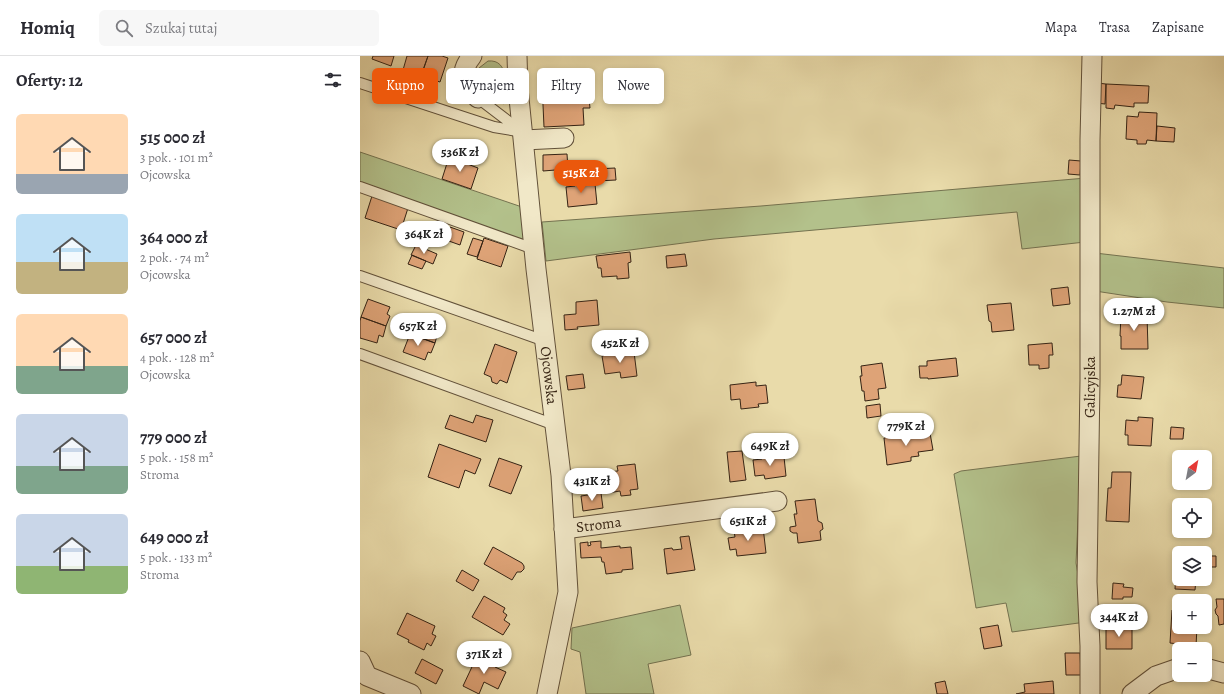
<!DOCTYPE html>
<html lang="pl">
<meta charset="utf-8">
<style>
body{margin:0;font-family:Alegreya,serif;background:#f7f7f7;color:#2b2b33;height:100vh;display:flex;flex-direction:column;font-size:15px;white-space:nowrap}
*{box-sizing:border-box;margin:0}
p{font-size:13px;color:#7c7c81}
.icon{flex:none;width:22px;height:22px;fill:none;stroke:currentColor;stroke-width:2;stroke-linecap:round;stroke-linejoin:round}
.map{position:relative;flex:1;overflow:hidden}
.sheet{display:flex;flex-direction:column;background:#fff;width:360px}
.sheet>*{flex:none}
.hud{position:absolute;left:12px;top:12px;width:380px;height:36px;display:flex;gap:8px}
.needle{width:26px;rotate:32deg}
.fabs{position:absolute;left:812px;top:394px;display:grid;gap:8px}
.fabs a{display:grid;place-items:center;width:40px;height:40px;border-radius:6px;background:#fff;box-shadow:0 2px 6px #0003;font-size:20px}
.price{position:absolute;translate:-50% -34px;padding:0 9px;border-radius:14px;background:#fff;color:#222;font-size:13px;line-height:26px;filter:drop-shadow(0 1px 2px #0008)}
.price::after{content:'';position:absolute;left:50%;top:24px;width:12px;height:9px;margin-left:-6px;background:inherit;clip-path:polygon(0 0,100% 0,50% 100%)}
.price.current{background:#ea580c;color:#fff}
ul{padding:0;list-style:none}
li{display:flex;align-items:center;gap:12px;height:100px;padding:0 16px}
li span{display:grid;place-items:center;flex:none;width:112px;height:80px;border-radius:6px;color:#555}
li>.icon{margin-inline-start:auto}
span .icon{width:48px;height:48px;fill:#fffc;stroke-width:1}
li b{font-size:17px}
h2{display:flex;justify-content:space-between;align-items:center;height:48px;padding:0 16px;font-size:17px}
.pill{padding:0 14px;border-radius:6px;background:#fff;box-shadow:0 2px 6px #0003;font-size:14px;line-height:36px}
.pill.current{background:#ea580c;color:#fff}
header{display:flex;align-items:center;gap:24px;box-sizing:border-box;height:56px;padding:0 20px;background:#fff;border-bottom:1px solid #e1e1e2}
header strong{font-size:19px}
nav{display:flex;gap:22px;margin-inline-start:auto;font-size:14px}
.search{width:280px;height:36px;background:#f7f7f7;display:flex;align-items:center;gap:10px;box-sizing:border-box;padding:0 14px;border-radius:6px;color:#7c7c81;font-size:15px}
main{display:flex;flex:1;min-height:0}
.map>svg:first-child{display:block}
.green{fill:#b3c18b;stroke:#747250}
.building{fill:#dea377;stroke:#352314}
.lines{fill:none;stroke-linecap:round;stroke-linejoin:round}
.service-casing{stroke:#62513a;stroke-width:12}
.minor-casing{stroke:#62513a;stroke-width:21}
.service{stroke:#f1e8c8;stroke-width:10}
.minor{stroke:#f1e8c8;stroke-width:19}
.labels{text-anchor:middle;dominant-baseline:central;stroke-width:3;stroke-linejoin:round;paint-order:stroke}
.street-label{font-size:15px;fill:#352314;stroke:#f1e8c8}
</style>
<header>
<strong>Homiq</strong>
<div class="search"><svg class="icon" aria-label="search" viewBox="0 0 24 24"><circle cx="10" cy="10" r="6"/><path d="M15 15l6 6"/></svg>Szukaj tutaj</div>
<nav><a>Mapa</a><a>Trasa</a><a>Zapisane</a></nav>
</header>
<main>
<section class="sheet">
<h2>Oferty: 12<svg class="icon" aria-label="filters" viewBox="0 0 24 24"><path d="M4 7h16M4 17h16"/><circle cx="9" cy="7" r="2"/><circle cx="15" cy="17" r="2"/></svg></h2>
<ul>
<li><span style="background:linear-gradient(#ffd9b3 75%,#9aa5b1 0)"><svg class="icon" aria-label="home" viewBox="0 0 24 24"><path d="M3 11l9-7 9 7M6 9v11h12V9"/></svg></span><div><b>515 000 zł</b><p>3 pok. · 101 m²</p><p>Ojcowska</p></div></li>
<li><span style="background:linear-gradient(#bfe0f5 60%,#c2b280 0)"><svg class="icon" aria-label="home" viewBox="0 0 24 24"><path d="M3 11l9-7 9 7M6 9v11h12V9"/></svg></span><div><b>364 000 zł</b><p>2 pok. · 74 m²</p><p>Ojcowska</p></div></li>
<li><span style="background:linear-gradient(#ffd9b3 65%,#7fa58c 0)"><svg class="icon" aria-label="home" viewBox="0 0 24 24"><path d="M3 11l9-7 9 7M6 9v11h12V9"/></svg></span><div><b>657 000 zł</b><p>4 pok. · 128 m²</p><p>Ojcowska</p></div></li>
<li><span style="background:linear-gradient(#c9d6e8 65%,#7fa58c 0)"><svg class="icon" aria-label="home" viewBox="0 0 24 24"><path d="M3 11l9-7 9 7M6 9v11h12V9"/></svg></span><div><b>779 000 zł</b><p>5 pok. · 158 m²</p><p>Stroma</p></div></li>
<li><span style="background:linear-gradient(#c9d6e8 65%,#8fb573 0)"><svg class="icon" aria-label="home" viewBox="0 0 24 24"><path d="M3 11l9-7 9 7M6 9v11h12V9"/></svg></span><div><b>649 000 zł</b><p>5 pok. · 133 m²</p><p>Stroma</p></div></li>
</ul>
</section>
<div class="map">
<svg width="864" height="638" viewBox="0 0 864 638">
<rect width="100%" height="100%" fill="#e9dbaa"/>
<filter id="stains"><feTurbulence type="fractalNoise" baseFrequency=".005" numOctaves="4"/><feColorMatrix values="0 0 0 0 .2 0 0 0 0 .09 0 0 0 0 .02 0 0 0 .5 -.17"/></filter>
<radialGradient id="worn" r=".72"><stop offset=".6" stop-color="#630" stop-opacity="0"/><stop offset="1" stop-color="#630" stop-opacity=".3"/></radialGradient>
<path class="green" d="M128 5C150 3 145 32 145 46L144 48 133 40 136 36 129 30 126 35 119 30 116 24 119 12Z
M0 96 162 151 164 184 0 128Z
M726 122 725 186 662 193 657 156 354 183 186 205 182 166 401 150Z
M735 197 864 212V252L807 246 735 235Z
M721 400 716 507 726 566 652 576 646 547 616 552 594 418 601 415Z
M320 549 331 599 288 608 294 638H226L220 596 211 593 212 572Z"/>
<path class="building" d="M13 0H34L31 10 12 3Z
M47 0H68L61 20 43 14Z
M68 0H82L88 2 80 26 61 20Z
M182 27H196L197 37 222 36V43L229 42 230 52H223L224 69 184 71Z
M737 27 746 28 745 48 736 47Z
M746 28 789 30 788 47H774V51L755 49 754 53 746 52Z
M779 56 797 57 796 85 787 84 786 88H777V84L766 83 767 60 778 61Z
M797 70 815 72 814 86 796 85Z
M207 98 208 113 183 115V99Z
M89 101 118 112 111 133 82 123Z
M709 104 721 105 720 119 708 118Z
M255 112 256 124 236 125 235 113Z
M227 123V129L235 128 237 148 208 151 206 131 215 130 214 124Z
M12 140 48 152 41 174 5 162Z
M90 171 104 176 100 189 86 184Z
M113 182 123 185 117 201 107 198Z
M124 182 148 190 141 211 117 203Z
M56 189 77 198 73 208 51 199Z
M270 196 271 206 268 207 269 222 257 223V220L242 221 241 212H238L236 200Z
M325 198 327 210 307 212 306 200Z
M52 199 66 205 62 213 48 208Z
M708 231 710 248 693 250 691 233Z
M8 243 30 251 27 258 30 260 26 270 1 261Z
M237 244 239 269 217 271 218 273 205 274 204 259 216 258V246Z
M651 247 654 274 632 276 631 266 629 265 627 249Z
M56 259 78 267 75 275 78 276 75 287 50 278Z
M761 259H787L788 293H761V280H760Z
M1 261 26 270 23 281 19 279 17 287 0 282V265Z
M50 278 75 287 71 297 68 296 65 304 43 296Z
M692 287 693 299H689V312L679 313V309H669L668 289Z
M135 288 157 296 147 327 140 324 137 328 132 326 131 321 124 318Z
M259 294V298L274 296 277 320 261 322 260 316 245 318 242 300 251 298 250 295Z
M596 302 598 320 568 323V322H560L559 310H567V305Z
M522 307 526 332 518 333 519 343 505 345 504 335H502L500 320H502L501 310Z
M223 318 225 332 208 334 206 320Z
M762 319 784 321 781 343 757 341 758 329H761Z
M396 326V330L406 329 408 347 398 348 399 351 381 353 380 343 371 344 370 329Z
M520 348 521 360 507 362 506 350Z
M90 359 113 367 116 359 133 364 126 386 85 372Z
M778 361 793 362 791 390 768 389V379H765L766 364 778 365Z
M811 371 824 372 823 383H810Z
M570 377 573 394 558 396 559 400 551 401V405L527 409 524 382 544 378 545 379 555 378 556 379Z
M79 388 121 403 115 418 105 414 99 432 68 421Z
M382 395 386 424 370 426 367 396Z
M414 397 415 402 424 401 426 420 405 423 404 419 395 420 393 404 402 403V398Z
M139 402 162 410 151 438 129 430Z
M275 408 278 433 270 434 271 439 261 440 260 435 248 437 245 416 258 415 257 410Z
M752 416H771L769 466 746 465 748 432H751Z
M241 437 243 452 223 455 221 440Z
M455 443 458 465 462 467 463 473 460 475 461 484 438 487 437 477H433L430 475V471L436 470 434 458H437L435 445Z
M403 471 406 497 377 500 376 493 370 494 368 482 375 481 374 475Z
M329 480 335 514 307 518 304 493 312 492 313 494 322 493 320 481Z
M241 485V492L260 490V492L271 491 273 513 262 514V516L246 518 244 506H242L241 501 221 502 220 487 228 486V490L231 489 230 486Z
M133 491 162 507 164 510V513L161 516H157L152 524 124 508Z
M845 500H856V511H845Z
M102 514 119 524 113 535 96 525Z
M816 517H819V523H836L835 534 815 533Z
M753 527 764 528 763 531 773 532 772 541H763V543H752Z
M124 540 145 552 143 556 147 559 144 564 150 568 143 579 112 561Z
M856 543H864V568L859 569 858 560 856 558 855 554 857 551Z
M812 554H819V571H837L836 590 810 587Z
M47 557 75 570 72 578 76 580 71 590 67 587 64 594 48 586 49 584 37 578Z
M638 569 642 590 624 593 620 572Z
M746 570H772V593H746Z
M705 597H720L721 619H706Z
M118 598 137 607 135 611 146 616 138 633 124 626 119 638 103 630Z
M62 603 83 614 76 628 55 617Z
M585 625 588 638H577L575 627Z
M693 625 694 638H656L665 636 664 628Z"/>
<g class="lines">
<g class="service-casing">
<path id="service" d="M0 27 134 71 163 76
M118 42 161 75
M0 131 174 193
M0 220 185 285
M0 298 195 369"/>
</g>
<g class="minor-casing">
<g id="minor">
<path d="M112 0C99 16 102 30 118 42"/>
<path id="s1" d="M157 0 158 32 176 213 201 419 208 536 187 638"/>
<path d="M164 84 204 82"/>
<path id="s2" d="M204 473 417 445"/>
<path d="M0 605 7 620 51 638"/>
<path d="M845 612 864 617"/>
<path id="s3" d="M730 638V590L727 526 730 324V84L732 0"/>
<path d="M772 638 796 620 819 612"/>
</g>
</g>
<use href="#service" class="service"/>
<use href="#minor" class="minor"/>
</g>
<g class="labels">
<g class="street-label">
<text stroke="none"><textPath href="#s1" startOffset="321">Ojcowska</textPath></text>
<text stroke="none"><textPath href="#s3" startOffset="307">Galicyjska</textPath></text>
<text stroke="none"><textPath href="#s2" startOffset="35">Stroma</textPath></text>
</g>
</g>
<rect width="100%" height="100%" filter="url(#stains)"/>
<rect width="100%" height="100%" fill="url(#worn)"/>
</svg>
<div class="fabs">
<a><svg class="needle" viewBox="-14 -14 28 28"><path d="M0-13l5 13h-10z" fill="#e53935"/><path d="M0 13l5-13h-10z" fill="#7c7c81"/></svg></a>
<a><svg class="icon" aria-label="locate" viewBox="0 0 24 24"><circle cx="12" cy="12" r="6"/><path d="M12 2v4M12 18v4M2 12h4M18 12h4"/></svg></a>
<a><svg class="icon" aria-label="layers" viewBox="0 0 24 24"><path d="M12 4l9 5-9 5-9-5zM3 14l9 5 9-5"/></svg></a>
<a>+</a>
<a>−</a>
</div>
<b class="price" style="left:100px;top:117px">536K zł</b>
<b class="price current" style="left:221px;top:138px">515K zł</b>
<b class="price" style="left:64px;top:199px">364K zł</b>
<b class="price" style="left:774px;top:276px">1.27M zł</b>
<b class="price" style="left:58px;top:291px">657K zł</b>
<b class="price" style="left:260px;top:308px">452K zł</b>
<b class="price" style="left:546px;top:391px">779K zł</b>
<b class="price" style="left:410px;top:411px">649K zł</b>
<b class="price" style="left:232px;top:446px">431K zł</b>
<b class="price" style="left:388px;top:486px">651K zł</b>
<b class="price" style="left:759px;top:582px">344K zł</b>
<b class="price" style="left:124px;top:619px">371K zł</b>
<div class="hud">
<a class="pill current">Kupno</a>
<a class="pill">Wynajem</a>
<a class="pill">Filtry</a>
<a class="pill">Nowe</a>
</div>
</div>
</main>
